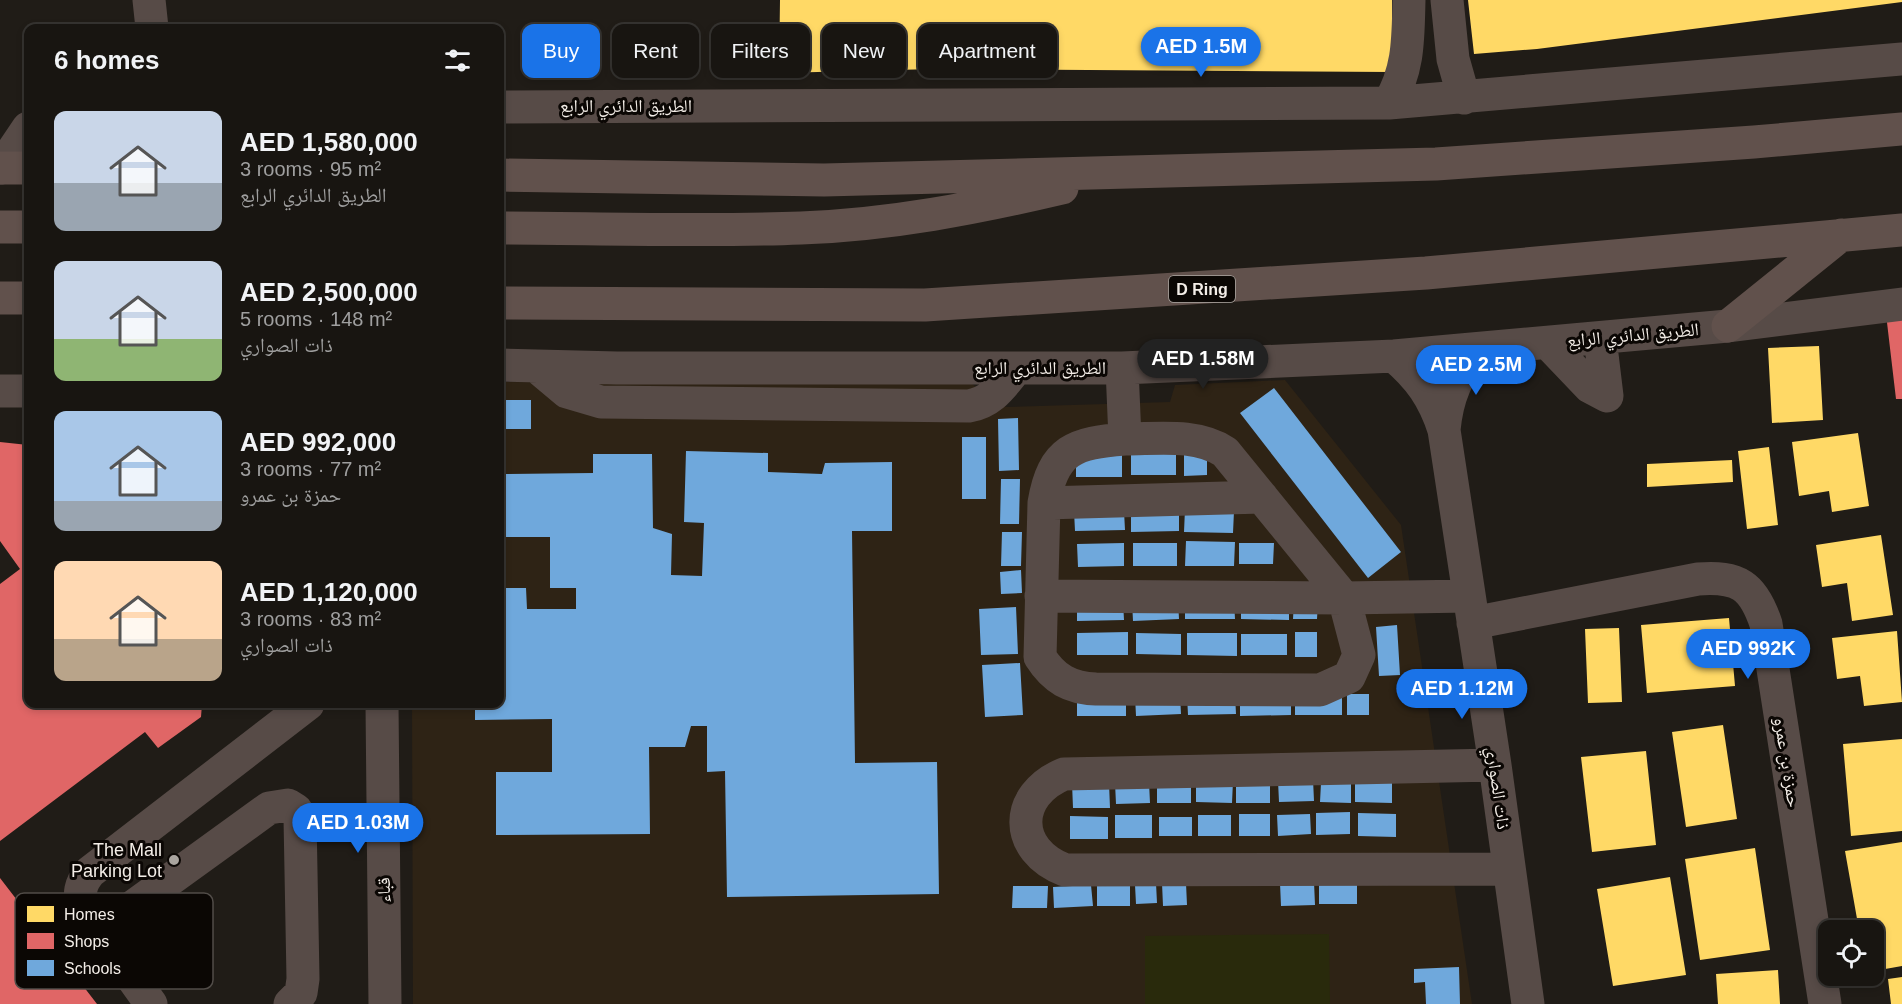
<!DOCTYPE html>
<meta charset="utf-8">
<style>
body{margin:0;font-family:Helvetica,"Noto Naskh Arabic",sans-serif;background:#25221f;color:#f1f3f6;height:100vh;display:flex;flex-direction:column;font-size:22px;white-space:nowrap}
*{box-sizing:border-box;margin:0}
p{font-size:20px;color:#9f9f9f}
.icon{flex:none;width:33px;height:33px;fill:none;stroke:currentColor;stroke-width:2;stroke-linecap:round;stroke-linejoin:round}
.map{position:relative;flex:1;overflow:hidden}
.panel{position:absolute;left:24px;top:24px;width:480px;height:684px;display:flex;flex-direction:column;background:#181511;border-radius:12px;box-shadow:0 3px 9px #0003,0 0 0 2px #363431}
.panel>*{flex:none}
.banner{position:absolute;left:522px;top:24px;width:570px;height:54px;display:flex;gap:12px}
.tools{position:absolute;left:1818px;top:920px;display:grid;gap:12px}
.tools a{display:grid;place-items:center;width:66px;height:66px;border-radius:12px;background:#181511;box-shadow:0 3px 9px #0003,0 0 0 2px #363431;font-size:30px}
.price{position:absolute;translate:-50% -51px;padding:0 14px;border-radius:21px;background:#1a73e8;color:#fff;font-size:20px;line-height:39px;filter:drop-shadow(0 2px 3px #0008)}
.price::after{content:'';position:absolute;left:50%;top:36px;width:18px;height:14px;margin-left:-9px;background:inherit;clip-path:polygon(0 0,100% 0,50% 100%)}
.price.current{background:#222;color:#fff}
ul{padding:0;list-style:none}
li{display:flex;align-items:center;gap:18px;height:150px;padding:0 30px}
li span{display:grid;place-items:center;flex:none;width:168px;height:120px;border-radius:12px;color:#555}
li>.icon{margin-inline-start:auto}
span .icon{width:72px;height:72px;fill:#fffc;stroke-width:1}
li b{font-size:26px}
h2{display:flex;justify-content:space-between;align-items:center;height:72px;padding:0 30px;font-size:26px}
.pill{padding:0 21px;border-radius:12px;background:#181511;box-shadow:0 3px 9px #0003,0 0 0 2px #363431;font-size:21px;line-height:54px}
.pill.current{background:#1a73e8;color:#fff}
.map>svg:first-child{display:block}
.built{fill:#2e2315}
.green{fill:#292a0c}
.homes{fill:#ffd966}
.shops{fill:#e06666}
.schools{fill:#6fa8dc}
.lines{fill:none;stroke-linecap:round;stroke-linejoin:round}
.minor{stroke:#574b47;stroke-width:33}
.major{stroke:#61514c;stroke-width:33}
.poi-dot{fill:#a9a49e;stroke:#0b0704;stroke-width:2}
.labels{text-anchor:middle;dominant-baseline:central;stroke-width:6;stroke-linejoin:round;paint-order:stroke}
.shield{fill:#0b0704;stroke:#ada8a3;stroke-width:1.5}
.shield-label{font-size:16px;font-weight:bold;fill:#f3ede7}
.street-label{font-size:18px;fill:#f3ede7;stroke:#0b0704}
.poi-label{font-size:18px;fill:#f3ede7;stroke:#0b0704;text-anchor:end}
.key{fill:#0b0704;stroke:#514c48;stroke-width:1.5}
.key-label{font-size:16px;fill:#f3ede7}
</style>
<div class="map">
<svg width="1902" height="1004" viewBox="0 0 1902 1004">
<rect width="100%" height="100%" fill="#201c17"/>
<path class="built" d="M1285 380 1401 525 1472 1004H413L412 704H500V382L972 384 1006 407 1170 402 1175 385Z"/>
<path class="green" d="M1329 934 1330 1004H1145V936Z"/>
<path class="homes" d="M780 0H1392V72L934 69 779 73Z
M1468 0H1902V2L1537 49 1474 54Z
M1819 346 1823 420 1772 423 1768 348Z
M1858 433 1869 506 1832 512 1829 491 1799 496 1792 442Z
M1769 447 1778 525 1747 529 1738 451Z
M1732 460 1733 482 1647 487V464Z
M1881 535 1893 615 1852 621 1847 583 1822 587 1816 545Z
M1729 618 1735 686 1647 693 1641 625Z
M1619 628 1622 702 1588 703 1585 629Z
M1897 631 1902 702 1864 706 1860 676 1837 679 1832 638Z
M1723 725 1737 819 1686 827 1672 732Z
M1902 739V831L1851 836 1843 744Z
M1646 751 1656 845 1592 852 1581 757Z
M1902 842V966L1874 971V930H1859L1845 851Z
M1755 848 1770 950 1700 960 1685 859Z
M1670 877 1686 975 1613 986 1597 889Z
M1778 970 1780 1004H1718L1716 974Z
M1902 977V1004H1891L1888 979Z"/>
<path class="shops" d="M1902 312V399H1896L1886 314Z
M0 442 28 445V704H202L201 717 158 748 145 732 0 841V584L20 569 0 541Z
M0 878 97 1004H0Z"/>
<path class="schools" d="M1274 388 1401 552 1368 578 1240 413Z
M500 400H531V429H500Z
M1018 418 1019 470 999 471 998 419Z
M962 437H986V499H962Z
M686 451 768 453V472L822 474 825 463 892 462V531H852L855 763 937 762 939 894 727 897 725 771 707 772V726H691L685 747H649L650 834 496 835V772H552V719L475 720V704H500V588H526L527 609H576V588H550V537H501V474L593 473V454H652L653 528 672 534 671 575 702 576 704 523 684 522Z
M1176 453V475H1131V454Z
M1076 454H1122V477H1076Z
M1207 454V475L1184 476V455Z
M1001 479H1020L1019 524H1000Z
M1131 508H1179V531L1131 532Z
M1185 509 1234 511 1233 533 1184 532Z
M1074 511H1124L1125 530 1075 531Z
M1002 532H1022L1021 566H1001Z
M1186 541 1235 542 1234 566H1185Z
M1124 543V566L1078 567 1077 544Z
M1133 543H1177V566H1133Z
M1239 543H1274L1273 564H1239Z
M1021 570 1022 593 1001 594 1000 572Z
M1241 598 1289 599V620L1241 619Z
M1178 599 1179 619 1133 621 1132 601Z
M1185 600H1234L1235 619H1185Z
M1123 601 1124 620 1077 621V602Z
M1294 601 1318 602 1317 619H1293Z
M1016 607 1018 654 981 655 979 609Z
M1397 625 1400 675 1379 676 1376 627Z
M1128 632V655H1077V633Z
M1295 632H1317V657H1295Z
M1136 633 1181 634V655L1136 654Z
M1187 633H1237V656L1187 655Z
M1241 634H1287V655H1241Z
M1020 663 1023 715 985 717 982 665Z
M1240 693H1291V715L1240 716Z
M1295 693H1342V715H1295Z
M1077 694H1126V716H1077Z
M1235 694 1236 714 1188 715 1187 695Z
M1347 694H1369V715H1347Z
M1180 695 1181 714 1136 716 1135 696Z
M1313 779 1314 801 1279 802 1278 781Z
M1196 781H1233L1232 803 1196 802Z
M1236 781H1270V803H1236Z
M1149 782 1150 803 1116 804 1115 783Z
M1355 782H1392V803L1355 802Z
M1072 783H1109L1110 808H1073Z
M1157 783H1191V803H1157Z
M1321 783H1351V803L1320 802Z
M1350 812V834L1316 835V813Z
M1358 813 1396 814V837L1358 836Z
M1239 814H1270V836H1239Z
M1310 814 1311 834 1278 836 1277 815Z
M1115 815H1152V838H1115Z
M1198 815H1231V836H1198Z
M1070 816 1108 817V839H1070Z
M1159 817H1192V836H1159Z
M1314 882 1315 905 1281 906 1280 883Z
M1319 882H1357V904H1319Z
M1156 883 1157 903 1136 904 1135 885Z
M1162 883H1186L1187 905 1163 906Z
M1091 885 1093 906 1054 908 1053 887Z
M1097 885H1130V906H1097Z
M1013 886H1048L1047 908H1012Z
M1459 967 1460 1004H1426L1425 982 1414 983V969Z"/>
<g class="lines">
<path class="minor" d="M149 0 152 28
M1447 0 1453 59 1464 98
M1389 103C1409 70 1408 38 1409 0
M500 107 1389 103 1902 59
M1 168 28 128
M1548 343 1590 387 1607 396 1600 338
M1394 356C1419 377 1434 398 1444 430L1495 765 1528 1004
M500 365 617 368H1122L1394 356 1728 326 1902 304
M536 366 567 392 601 402 969 406C992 402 1002 386 1016 369
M1122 368 1125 439
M0 391H28
M1444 430C1447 397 1457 374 1478 349
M1125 439C1158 439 1196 433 1225 452L1344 598 1359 655 1349 677 1320 690 1096 689C1070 688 1054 679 1040 657L1044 503C1053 449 1075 443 1125 439Z
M1044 503 1262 497
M1041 596 1344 598 1469 596
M1473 623 1698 579C1738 576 1753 585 1766 624L1825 1004
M382 704 385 1004
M1495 765 1064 774C1013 795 1013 850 1065 870L1509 869
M99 931 269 808 288 805 296 810 300 818 303 979 301 993 290 1004
M151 1004 83 909C78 894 80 884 90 872L308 704"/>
<path class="major" d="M0 168H28
M500 175 824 180 1436 164 1754 142 1902 129
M0 227H28
M500 228C600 228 701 232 801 228 889 225 977 208 1062 188
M0 298H28
M500 303 925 305 1426 273 1902 230
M1728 326 1841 235"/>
</g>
<circle class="poi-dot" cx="174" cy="860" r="6"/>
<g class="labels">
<rect class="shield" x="1169" y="276" width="66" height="26" rx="4.5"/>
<g class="shield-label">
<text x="1202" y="289">D Ring</text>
</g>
<g class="street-label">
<text x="626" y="106">الطريق الدائري الرابع</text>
<text transform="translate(1633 335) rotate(-5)">الطريق الدائري الرابع</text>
<text x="1040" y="368">الطريق الدائري الرابع</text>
<text transform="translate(1787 762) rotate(81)">حمزة بن عمرو</text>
<text transform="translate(1498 788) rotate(82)">ذات الصواري</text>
<text transform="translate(384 890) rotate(-91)">قباء</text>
</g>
<g class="poi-label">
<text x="162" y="850">The Mall<tspan x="162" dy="21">Parking Lot</tspan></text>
</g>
</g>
<rect x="15" y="893" width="198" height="96" rx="9" class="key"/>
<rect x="27" y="906" width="27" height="16" fill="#ffd966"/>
<rect x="27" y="933" width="27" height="16" fill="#e06666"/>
<rect x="27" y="960" width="27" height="16" fill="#6fa8dc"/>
<g class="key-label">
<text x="64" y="920">Homes</text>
<text x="64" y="947">Shops</text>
<text x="64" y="974">Schools</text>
</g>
</svg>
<div class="tools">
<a><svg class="icon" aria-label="locate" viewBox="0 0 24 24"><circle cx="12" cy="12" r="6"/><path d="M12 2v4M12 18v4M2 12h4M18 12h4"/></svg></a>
</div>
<b class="price" style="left:1201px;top:78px">AED 1.5M</b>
<b class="price current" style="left:1203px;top:390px">AED 1.58M</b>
<b class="price" style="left:1476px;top:396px">AED 2.5M</b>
<b class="price" style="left:1748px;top:680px">AED 992K</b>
<b class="price" style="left:1462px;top:720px">AED 1.12M</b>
<b class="price" style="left:358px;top:854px">AED 1.03M</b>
<div class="banner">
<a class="pill current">Buy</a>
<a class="pill">Rent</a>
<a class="pill">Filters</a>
<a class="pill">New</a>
<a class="pill">Apartment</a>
</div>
<section class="panel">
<h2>6 homes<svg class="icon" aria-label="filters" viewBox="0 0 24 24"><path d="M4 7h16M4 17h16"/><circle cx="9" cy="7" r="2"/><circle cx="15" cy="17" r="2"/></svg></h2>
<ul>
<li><span style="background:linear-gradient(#c9d6e8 60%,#9aa5b1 0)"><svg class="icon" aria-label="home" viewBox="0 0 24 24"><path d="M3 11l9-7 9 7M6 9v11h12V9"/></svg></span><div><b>AED 1,580,000</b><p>3 rooms · 95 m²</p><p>الطريق الدائري الرابع</p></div></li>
<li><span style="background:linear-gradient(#c9d6e8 65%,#8fb573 0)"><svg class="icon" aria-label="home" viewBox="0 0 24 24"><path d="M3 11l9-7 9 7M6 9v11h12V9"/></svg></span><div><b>AED 2,500,000</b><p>5 rooms · 148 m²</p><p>ذات الصواري</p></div></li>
<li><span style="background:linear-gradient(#a9c7e8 75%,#9aa5b1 0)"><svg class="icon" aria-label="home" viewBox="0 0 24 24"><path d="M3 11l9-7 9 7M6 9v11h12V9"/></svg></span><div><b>AED 992,000</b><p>3 rooms · 77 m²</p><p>حمزة بن عمرو</p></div></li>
<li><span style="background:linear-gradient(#ffd9b3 65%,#b9a48a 0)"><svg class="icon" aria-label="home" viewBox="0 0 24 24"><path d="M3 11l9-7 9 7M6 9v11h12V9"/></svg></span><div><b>AED 1,120,000</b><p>3 rooms · 83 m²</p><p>ذات الصواري</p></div></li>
</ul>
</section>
</div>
